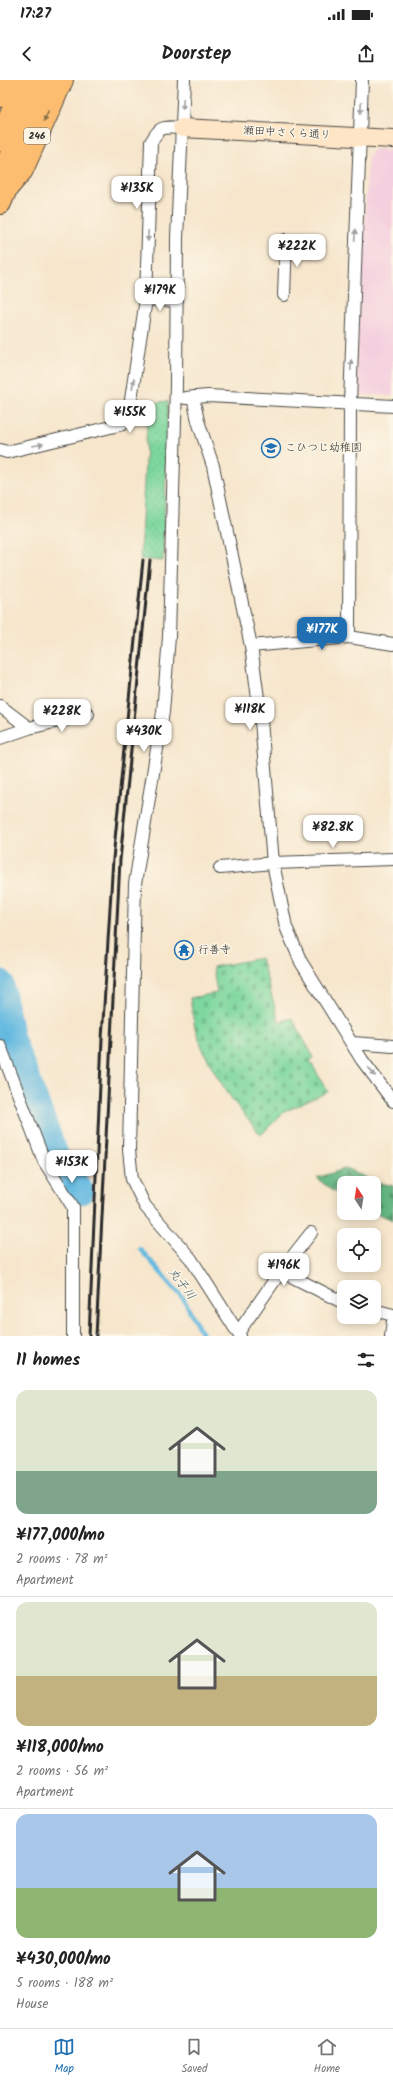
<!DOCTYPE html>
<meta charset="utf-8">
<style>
body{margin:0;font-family:Kalam,"Klee One",sans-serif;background:#f6f6f6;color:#222;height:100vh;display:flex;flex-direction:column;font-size:15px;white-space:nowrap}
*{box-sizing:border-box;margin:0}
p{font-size:13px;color:#767676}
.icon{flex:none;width:22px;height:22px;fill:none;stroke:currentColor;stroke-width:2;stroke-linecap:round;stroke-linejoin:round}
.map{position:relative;height:1256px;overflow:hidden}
.drawer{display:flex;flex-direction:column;background:#fff;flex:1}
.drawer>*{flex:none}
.needle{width:26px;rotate:348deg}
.controls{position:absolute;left:337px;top:1096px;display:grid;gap:8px}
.controls a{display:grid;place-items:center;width:44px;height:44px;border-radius:8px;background:#fff;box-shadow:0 2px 10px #0003;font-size:20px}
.price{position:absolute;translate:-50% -34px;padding:0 9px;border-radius:8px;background:#fff;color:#222;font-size:13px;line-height:26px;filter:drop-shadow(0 1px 2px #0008)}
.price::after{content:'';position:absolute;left:50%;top:24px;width:12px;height:9px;margin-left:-6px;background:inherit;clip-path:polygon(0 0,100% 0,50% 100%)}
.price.active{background:#1f6fb2;color:#fff}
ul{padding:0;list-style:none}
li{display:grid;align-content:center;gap:8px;height:212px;padding:0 16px}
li+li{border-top:1px solid #e0e0e0}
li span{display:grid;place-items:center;height:124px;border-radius:12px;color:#555}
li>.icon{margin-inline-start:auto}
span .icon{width:72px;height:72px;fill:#fffc;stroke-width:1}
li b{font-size:17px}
h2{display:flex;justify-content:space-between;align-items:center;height:48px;padding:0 16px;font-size:17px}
.status{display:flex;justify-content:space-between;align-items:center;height:28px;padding:0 20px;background:#fff;direction:ltr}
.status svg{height:11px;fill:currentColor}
header{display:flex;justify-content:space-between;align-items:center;height:52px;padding:0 16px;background:#fff;font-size:18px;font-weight:700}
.tab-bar{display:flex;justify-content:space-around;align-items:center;height:56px;border-top:1px solid #e0e0e0;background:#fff;font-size:11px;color:#767676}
.tab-bar a{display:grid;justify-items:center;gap:2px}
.tab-bar .active{color:#1f6fb2}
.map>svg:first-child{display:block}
.built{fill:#f4cfde}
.grass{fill:url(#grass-dots);stroke:#548164}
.forest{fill:url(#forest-firs);stroke:#487258}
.cemetery{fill:url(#cemetery-stones);stroke:#548164}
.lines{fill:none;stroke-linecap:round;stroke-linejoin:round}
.stream{stroke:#63b9e0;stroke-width:4.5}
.river{stroke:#63b9e0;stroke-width:28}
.street-casing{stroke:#494743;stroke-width:14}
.secondary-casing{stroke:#494743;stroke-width:20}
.highway-casing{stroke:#494743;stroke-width:24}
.street{stroke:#fff;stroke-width:12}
.secondary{stroke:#fee5c5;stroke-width:18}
.highway{stroke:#fcbd6f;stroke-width:22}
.rail{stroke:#2b2b2b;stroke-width:3}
.oneway{fill:#a0a0a0}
.oneway2{fill:#896d4a}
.labels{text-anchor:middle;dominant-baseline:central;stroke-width:3;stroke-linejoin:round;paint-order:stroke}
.shield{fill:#fcf5e5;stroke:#6a6863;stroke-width:1}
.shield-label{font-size:10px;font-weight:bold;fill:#2b2b2b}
.street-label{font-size:11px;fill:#2b2b2b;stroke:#fcf5e5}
.poi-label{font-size:11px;fill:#2b2b2b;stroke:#fcf5e5;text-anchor:start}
.water-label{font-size:12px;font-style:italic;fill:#3c5661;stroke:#fcf5e5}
</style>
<div class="status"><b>17:27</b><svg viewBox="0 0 49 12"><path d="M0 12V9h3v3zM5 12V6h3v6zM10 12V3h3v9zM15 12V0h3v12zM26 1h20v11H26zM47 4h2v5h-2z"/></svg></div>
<header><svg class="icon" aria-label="back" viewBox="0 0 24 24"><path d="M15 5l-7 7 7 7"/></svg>Doorstep<svg class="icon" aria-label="share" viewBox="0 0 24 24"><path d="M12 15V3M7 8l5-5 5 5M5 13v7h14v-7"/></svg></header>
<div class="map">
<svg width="393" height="1256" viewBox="0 0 393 1256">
<defs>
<pattern id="grass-dots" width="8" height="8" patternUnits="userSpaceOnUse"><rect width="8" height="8" fill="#7dd79e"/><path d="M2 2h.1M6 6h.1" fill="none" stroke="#6cb988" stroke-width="1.8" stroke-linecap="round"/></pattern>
<pattern id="forest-firs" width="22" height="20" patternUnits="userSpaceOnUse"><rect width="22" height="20" fill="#66b885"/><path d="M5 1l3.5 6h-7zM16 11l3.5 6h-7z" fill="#54966d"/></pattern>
<pattern id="cemetery-stones" width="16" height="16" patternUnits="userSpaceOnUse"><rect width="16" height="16" fill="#7dd79e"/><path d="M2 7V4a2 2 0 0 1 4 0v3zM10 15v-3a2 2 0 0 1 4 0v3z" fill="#6cb988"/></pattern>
</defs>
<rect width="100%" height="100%" fill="#fcf5e5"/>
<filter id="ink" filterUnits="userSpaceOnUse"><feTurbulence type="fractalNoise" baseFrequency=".025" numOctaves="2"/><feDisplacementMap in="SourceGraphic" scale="8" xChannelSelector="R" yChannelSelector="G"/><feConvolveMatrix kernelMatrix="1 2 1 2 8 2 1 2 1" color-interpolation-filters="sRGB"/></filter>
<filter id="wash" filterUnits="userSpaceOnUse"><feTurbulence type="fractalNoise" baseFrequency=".012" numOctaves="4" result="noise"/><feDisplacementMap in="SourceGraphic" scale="16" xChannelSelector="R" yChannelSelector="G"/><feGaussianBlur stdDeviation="0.9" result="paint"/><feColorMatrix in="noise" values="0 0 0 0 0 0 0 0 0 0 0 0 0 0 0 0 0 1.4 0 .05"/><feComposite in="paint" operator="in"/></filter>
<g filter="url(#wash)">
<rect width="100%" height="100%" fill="#f6e6cc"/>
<path class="built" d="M373 69 393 70V316L362 315 355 308 368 77Z"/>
<path class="grass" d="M168 321 163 481 140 479 148 324Z"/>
<path class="forest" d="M347 1088 373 1101 393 1106V1140L374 1132V1103H344V1117L331 1110 317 1098Z"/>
<path class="cemetery" d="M261 878 279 942 292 938 314 978 310 981 328 1012 284 1032 261 1055C234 1024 211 993 197 954 193 943 192 930 190 918L217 913 213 887Z"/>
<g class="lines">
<path class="stream" d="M140 1169 183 1218 203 1256"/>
<path class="river" d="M0 903 10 957 57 1081 80 1111"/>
</g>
</g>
<g filter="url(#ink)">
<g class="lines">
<g class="street-casing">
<path id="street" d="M184 0 177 158 176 305 169 557 163 632 135 804 129 1070 132 1099 145 1126 191 1179 240 1256
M284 215 286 160
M146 219 177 221
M193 317 198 341 213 386 251 566 261 641 273 783 286 847 301 882 362 980 393 1021
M185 318 208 316 393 326
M0 370 7 372 123 344 129 333 146 219 151 62C161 45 163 47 182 48
M349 557 350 323 362 0
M251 566 349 557 393 564
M0 626 29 648 0 658
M29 648 88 634
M220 788 273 783 393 779
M353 963 393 966
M0 966 44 1081 73 1127V1256
M281 1191 311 1153
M374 1230 393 1235
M238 1253 281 1191 344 1223
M391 1256 393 1241"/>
</g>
<g class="secondary-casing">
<path id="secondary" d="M182 48 393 59"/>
</g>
<g class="highway-casing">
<path id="highway" d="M0 16 7 0
M0 60 26 0
M6 109 22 90 62 0
M0 123 6 109 7 84 44 0"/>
</g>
<use href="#street" class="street"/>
<use href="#secondary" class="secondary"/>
<use href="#highway" class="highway"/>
<path class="rail" d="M89 1256 102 959 113 779 143 480
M96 1256 120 780 150 480"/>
</g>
<defs><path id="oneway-solid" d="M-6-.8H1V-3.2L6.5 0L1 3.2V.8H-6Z"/></defs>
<g class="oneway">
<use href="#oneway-solid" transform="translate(183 24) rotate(93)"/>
<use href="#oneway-solid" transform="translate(361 28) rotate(93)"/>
<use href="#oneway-solid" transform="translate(355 155) rotate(-87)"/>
<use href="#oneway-solid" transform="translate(148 156) rotate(92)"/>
<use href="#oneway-solid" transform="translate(351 285) rotate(-88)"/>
<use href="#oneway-solid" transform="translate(133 304) rotate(-81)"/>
<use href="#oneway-solid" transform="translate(38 365) rotate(-10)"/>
<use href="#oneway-solid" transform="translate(372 992) rotate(51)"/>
</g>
<use class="oneway2" href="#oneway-solid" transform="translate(46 36) rotate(114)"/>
</g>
<defs>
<g id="school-ring" transform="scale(1)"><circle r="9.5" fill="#fcf5e5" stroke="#1f6fb2" stroke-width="1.5"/><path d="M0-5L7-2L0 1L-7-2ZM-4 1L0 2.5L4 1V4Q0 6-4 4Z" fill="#1f6fb2"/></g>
<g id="temple-ring" transform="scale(1)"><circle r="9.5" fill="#fcf5e5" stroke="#1f6fb2" stroke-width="1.5"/><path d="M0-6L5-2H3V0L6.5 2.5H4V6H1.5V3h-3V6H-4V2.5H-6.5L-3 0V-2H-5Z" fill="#1f6fb2"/></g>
</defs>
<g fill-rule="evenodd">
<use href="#school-ring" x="271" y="368"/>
<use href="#temple-ring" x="184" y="870"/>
</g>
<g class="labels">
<rect class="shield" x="24" y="48" width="26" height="16" rx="3"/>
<g class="shield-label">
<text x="37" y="56">246</text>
</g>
<g class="street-label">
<text transform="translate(287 53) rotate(3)">瀬田中さくら通り</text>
</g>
<g class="poi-label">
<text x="285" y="368">こひつじ幼稚園</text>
<text x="198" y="870">行善寺</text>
</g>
<g class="water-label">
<text transform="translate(182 1204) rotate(53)">丸子川</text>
</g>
</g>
</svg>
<div class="controls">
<a><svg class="needle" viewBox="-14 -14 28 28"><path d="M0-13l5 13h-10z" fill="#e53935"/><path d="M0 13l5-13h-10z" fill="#767676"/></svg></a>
<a><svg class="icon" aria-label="locate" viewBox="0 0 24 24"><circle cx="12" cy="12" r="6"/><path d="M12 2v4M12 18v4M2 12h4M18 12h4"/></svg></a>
<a><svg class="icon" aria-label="layers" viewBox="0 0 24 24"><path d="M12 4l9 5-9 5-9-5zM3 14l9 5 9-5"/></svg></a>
</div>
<b class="price" style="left:137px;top:130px">¥135K</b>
<b class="price" style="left:297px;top:188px">¥222K</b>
<b class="price" style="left:160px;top:232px">¥179K</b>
<b class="price" style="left:130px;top:354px">¥155K</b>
<b class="price active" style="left:322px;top:571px">¥177K</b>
<b class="price" style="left:250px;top:651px">¥118K</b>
<b class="price" style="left:62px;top:653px">¥228K</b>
<b class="price" style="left:144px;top:673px">¥430K</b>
<b class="price" style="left:333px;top:769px">¥82.8K</b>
<b class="price" style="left:72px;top:1104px">¥153K</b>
<b class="price" style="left:284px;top:1207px">¥196K</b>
</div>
<section class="drawer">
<h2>11 homes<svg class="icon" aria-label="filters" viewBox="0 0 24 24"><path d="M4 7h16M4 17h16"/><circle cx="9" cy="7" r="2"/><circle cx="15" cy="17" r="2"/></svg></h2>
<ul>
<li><span style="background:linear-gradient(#dfe7d0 65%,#7fa58c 0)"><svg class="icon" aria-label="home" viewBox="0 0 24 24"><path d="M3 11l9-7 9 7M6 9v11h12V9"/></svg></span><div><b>¥177,000/mo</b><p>2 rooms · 78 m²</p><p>Apartment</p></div></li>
<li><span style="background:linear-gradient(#dfe7d0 60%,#c2b280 0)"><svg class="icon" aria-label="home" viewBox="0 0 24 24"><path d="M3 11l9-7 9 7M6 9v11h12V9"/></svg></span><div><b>¥118,000/mo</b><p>2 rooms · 56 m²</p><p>Apartment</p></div></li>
<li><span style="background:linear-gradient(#a9c7e8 60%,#8fb573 0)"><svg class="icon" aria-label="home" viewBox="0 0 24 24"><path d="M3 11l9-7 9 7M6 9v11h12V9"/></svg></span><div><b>¥430,000/mo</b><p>5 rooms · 188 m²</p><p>House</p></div></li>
</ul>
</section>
<nav class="tab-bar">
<a class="active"><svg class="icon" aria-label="map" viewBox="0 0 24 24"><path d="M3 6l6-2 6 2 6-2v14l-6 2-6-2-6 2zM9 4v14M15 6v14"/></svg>Map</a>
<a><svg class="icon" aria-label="saved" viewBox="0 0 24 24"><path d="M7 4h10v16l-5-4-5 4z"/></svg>Saved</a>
<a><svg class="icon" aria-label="home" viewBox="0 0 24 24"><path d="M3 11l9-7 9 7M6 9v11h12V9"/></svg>Home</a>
</nav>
